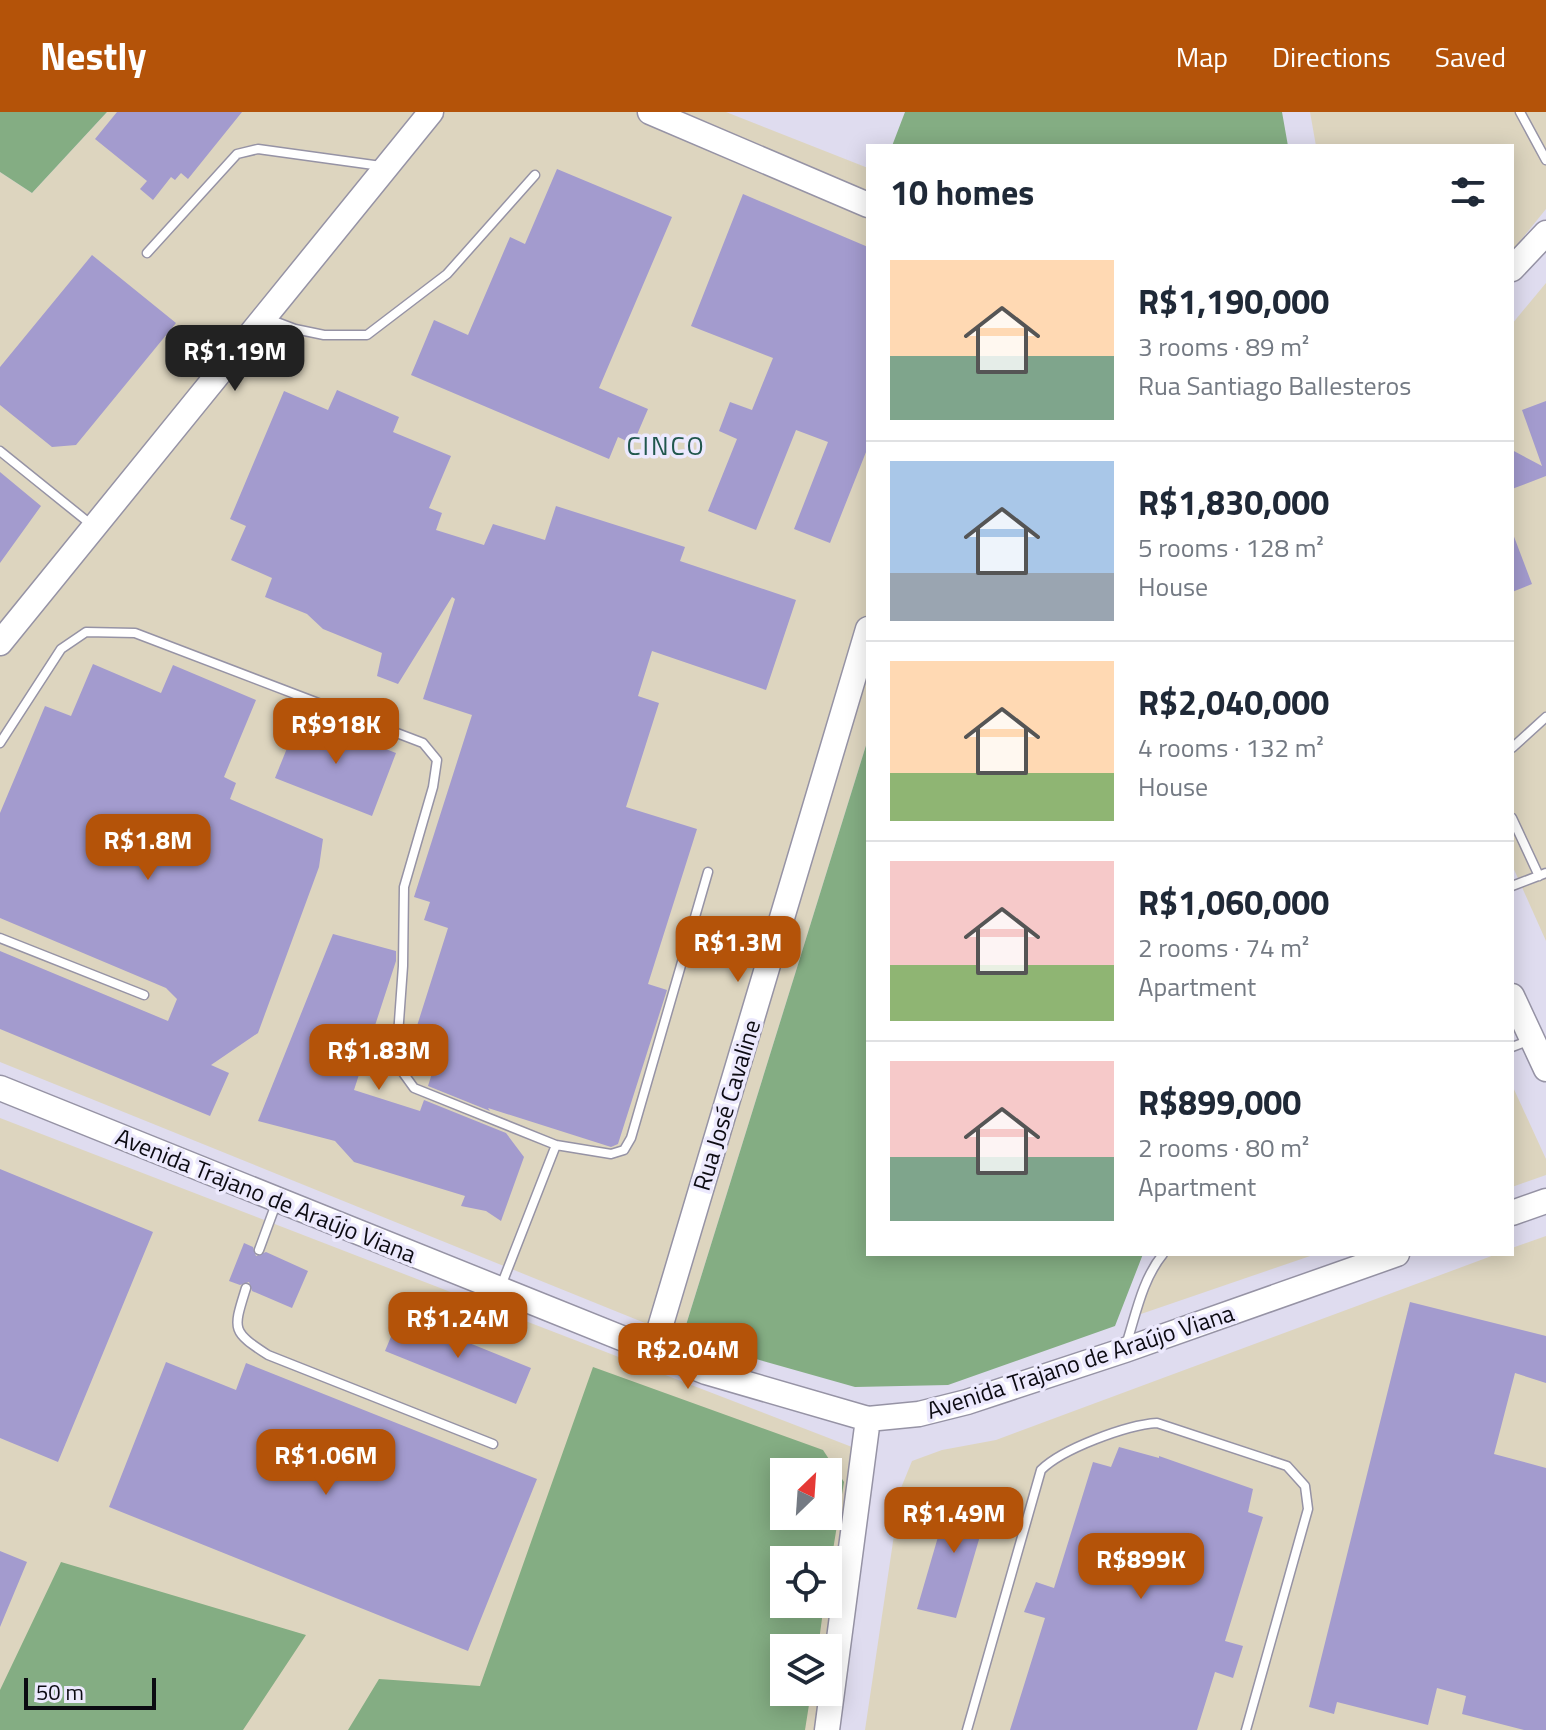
<!DOCTYPE html>
<meta charset="utf-8">
<style>
body{margin:0;font-family:"Titillium Web",sans-serif;background:#f6f6f7;color:#1f2937;height:100vh;display:flex;flex-direction:column;font-size:30px;white-space:nowrap}
*{box-sizing:border-box;margin:0}
p{font-size:26px;color:#747a83}
.icon{flex:none;width:44px;height:44px;fill:none;stroke:currentColor;stroke-width:2;stroke-linecap:round;stroke-linejoin:round}
.map{position:relative;flex:1;overflow:hidden}
.side{position:absolute;left:866px;top:32px;width:648px;height:1112px;display:flex;flex-direction:column;background:#fff;border-radius:0px;box-shadow:0 4px 20px #0003}
.side>*{flex:none}
.needle{width:52px;rotate:25deg}
.fabs{position:absolute;left:770px;top:1346px;display:grid;gap:16px}
.fabs a{display:grid;place-items:center;width:72px;height:72px;border-radius:0px;background:#fff;box-shadow:0 4px 20px #0003;font-size:40px}
.scale{position:absolute;left:24px;bottom:20px;width:132px;box-sizing:border-box;padding-left:8px;border:4px solid #0c0b12;border-top:0;font-size:22px;line-height:28px;white-space:nowrap;color:#0c0b12;-webkit-text-stroke:6px #ece9fd;paint-order:stroke}
.price{position:absolute;translate:-50% -68px;padding:0 18px;border-radius:16px;background:#b45309;color:#fff;font-size:26px;line-height:52px;filter:drop-shadow(0 2px 4px #0008)}
.price::after{content:'';position:absolute;left:50%;top:48px;width:24px;height:18px;margin-left:-12px;background:inherit;clip-path:polygon(0 0,100% 0,50% 100%)}
.price.active{background:#222;color:#fff}
ul{padding:0;list-style:none}
li{display:flex;align-items:center;gap:24px;height:200px;padding:0 24px}
li+li{border-top:2px solid #e0e1e3}
li span{display:grid;place-items:center;flex:none;width:224px;height:160px;border-radius:0px;color:#555}
li>.icon{margin-inline-start:auto}
span .icon{width:96px;height:96px;fill:#fffc;stroke-width:1}
li b{font-size:34px}
h2{display:flex;justify-content:space-between;align-items:center;height:96px;padding:0 24px;font-size:34px}
header{display:flex;align-items:center;gap:48px;box-sizing:border-box;height:112px;padding:0 40px;background:#b45309;color:#fff}
header strong{font-size:38px}
nav{display:flex;gap:44px;margin-inline-start:auto;font-size:28px}
.map>svg:first-child{display:block}
.industrial{fill:#ddd5bf;fill-rule:evenodd}
.forest{fill:#84ad83;fill-rule:evenodd}
.building{fill:#a39bce}
.lines{fill:none;stroke-linecap:round;stroke-linejoin:round}
.lane-casing{stroke:#9693a5;stroke-width:11}
.secondary-casing{stroke:#9693a5;stroke-width:27}
.lane{stroke:#fff;stroke-width:8}
.secondary{stroke:#fff;stroke-width:24}
.labels{text-anchor:middle;dominant-baseline:central;stroke-width:7;stroke-linejoin:round;paint-order:stroke}
.street-label{font-size:24px;fill:#0c0b12;stroke:#ece9fd}
.neighbourhood-label{font-size:26px;letter-spacing:2px;fill:#20574d;stroke:#ece9fd}
</style>
<header>
<strong>Nestly</strong>
<nav><a>Map</a><a>Directions</a><a>Saved</a></nav>
</header>
<div class="map">
<svg width="1546" height="1618" viewBox="0 0 1546 1618">
<rect width="100%" height="100%" fill="#dfdcef"/>
<path class="industrial" d="M107 0H726L868 56V627L682 1226 0 950V60L32 81Z
M1310 0H1546V97L1512 139V34H1316Z
M1546 171V829L1512 753V212Z
M1512 973 1546 1047V1063L1512 1075Z
M0 1006 865 1340 828 1536H784V1580H826L820 1618H0ZM784 1360H828V1404H784ZM784 1448H828V1492H784Z
M1546 1124V1618H865L901 1376 912 1349 942 1338 996 1328 1497 1142H1512V1136Z
M1161 1142H1316L1138 1203Z"/>
<path class="forest" d="M0 0H107L32 81 0 60Z
M905 0H1282L1288 34H892Z
M868 627V1142H1143L1115 1214 948 1273 855 1275 682 1226Z
M593 1255 823 1338 844 1370 828 1469V1448H784V1492H824L818 1536H784V1580H811L805 1618H348L379 1567 480 1574ZM784 1360H828V1404H784Z
M61 1450 306 1523 243 1618H0V1578Z"/>
<path class="building" d="M117 0H242L188 67 181 61 175 68 171 65 153 88 140 77 147 69 95 27Z
M557 57 672 105 599 276 648 297 633 332 618 325 609 347 411 263 434 208 468 223 510 125 525 132Z
M743 82 868 135V335L830 431 794 417 828 330 796 318 756 418 708 399 737 327 719 319 730 290 752 298 773 246 691 214Z
M92 143 176 211 76 333 52 335 0 293V255Z
M337 278 399 305 393 320 451 344 429 396 442 401 436 418 484 433 493 412 545 428 556 394 685 435 680 449 796 488 766 578 652 539 638 584 659 591 626 695 697 717 648 872 667 878 618 1032 611 1035 488 996 490 999 428 974 443 926 416 917 448 816 424 808 430 790 414 785 472 603 423 587 455 487 452 485 398 572 377 564 382 541 323 517 307 502 265 485 272 466 231 448 246 414 230 407 284 279 328 298Z
M1546 289V364L1512 377V338L1542 354 1522 298Z
M0 360 41 394 0 451Z
M1513 422 1532 472 1512 480V423Z
M93 552 161 581 173 553 256 588 224 665 236 671 230 687 323 727 319 755 258 921 211 953 229 961 210 1004 0 917V839L168 909 177 887 166 876 0 806V701L45 594 71 604Z
M300 604 396 641 372 704 275 666Z
M333 822 396 839V849L354 978 420 999 424 988 506 1021 524 1045 501 1109 486 1099 461 1094 465 1084 354 1050 335 1029 258 1009Z
M0 1057 153 1120 58 1350 0 1326Z
M244 1131 253 1135 256 1144 266 1140 308 1159 292 1196 252 1179 249 1170 240 1173 229 1169Z
M1410 1190 1546 1224V1271L1515 1261 1494 1342 1546 1356V1618H1524L1462 1602 1466 1584 1437 1576 1428 1613 1337 1590 1334 1602 1309 1595Z
M400 1203 531 1256 516 1292 385 1239Z
M166 1250 236 1278 246 1251 537 1367 468 1539 109 1395Z
M1119 1335 1159 1346V1344L1253 1377 1248 1400 1263 1405 1225 1529 1243 1534 1233 1566 1215 1560 1197 1618H1010L1045 1506 1024 1500 1036 1470 1054 1476 1093 1350 1111 1355Z
M965 1375 992 1383 956 1506 917 1497 947 1394 959 1398Z
M0 1439 27 1450 0 1515Z"/>
<g class="lines">
<g class="lane-casing">
<path id="lane" d="M1520 0 1546 48
M147 141 237 42 258 37 381 54
M266 206 295 217 324 223H367L447 162 535 63
M0 339 93 414
M0 631 61 537 86 520 135 521 423 631 437 648 433 675 404 775 403 854 396 951 414 976 556 1033 611 1042 624 1038 631 1026 708 760
M1512 636 1546 605
M1512 706 1539 764
M1512 774 1546 761
M0 826 144 883
M1512 935 1528 929
M259 1138 277 1089
M501 1174 556 1033
M246 1176C233 1218 231 1219 268 1243L493 1332
M1126 1233C1136 1202 1142 1168 1163 1142
M967 1618 1041 1358C1062 1337 1126 1313 1157 1311L1287 1354 1305 1374 1308 1397 1246 1618"/>
</g>
<g class="secondary-casing">
<path id="secondary" d="M650 0 868 93
M1512 157 1546 121
M0 531 431 0
M1512 884 1546 957
M0 976 706 1260 868 1307 919 1302 967 1290 1125 1238 1397 1142
M1512 1101 1546 1089
M653 1239 868 517
M827 1618 868 1307"/>
</g>
<use href="#lane" class="lane"/>
<use href="#secondary" class="secondary"/>
</g>
<g class="labels">
<g class="street-label">
<text transform="translate(726 993) rotate(-73)">Rua José Cavaline</text>
<text transform="translate(266 1083) rotate(22)">Avenida Trajano de Araújo Viana</text>
<text transform="translate(1080 1249) rotate(-18)">Avenida Trajano de Araújo Viana</text>
</g>
<g class="neighbourhood-label">
<text x="666" y="333">CINCO</text>
</g>
</g>
</svg>
<div class="fabs">
<a><svg class="needle" viewBox="-14 -14 28 28"><path d="M0-13l5 13h-10z" fill="#e53935"/><path d="M0 13l5-13h-10z" fill="#747a83"/></svg></a>
<a><svg class="icon" aria-label="locate" viewBox="0 0 24 24"><circle cx="12" cy="12" r="6"/><path d="M12 2v4M12 18v4M2 12h4M18 12h4"/></svg></a>
<a><svg class="icon" aria-label="layers" viewBox="0 0 24 24"><path d="M12 4l9 5-9 5-9-5zM3 14l9 5 9-5"/></svg></a>
</div>
<div class="scale">50 m</div>
<b class="price active" style="left:235px;top:281px">R$1.19M</b>
<b class="price" style="left:336px;top:654px">R$918K</b>
<b class="price" style="left:148px;top:770px">R$1.8M</b>
<b class="price" style="left:738px;top:872px">R$1.3M</b>
<b class="price" style="left:379px;top:980px">R$1.83M</b>
<b class="price" style="left:458px;top:1248px">R$1.24M</b>
<b class="price" style="left:688px;top:1279px">R$2.04M</b>
<b class="price" style="left:326px;top:1385px">R$1.06M</b>
<b class="price" style="left:954px;top:1443px">R$1.49M</b>
<b class="price" style="left:1141px;top:1489px">R$899K</b>
<section class="side">
<h2>10 homes<svg class="icon" aria-label="filters" viewBox="0 0 24 24"><path d="M4 7h16M4 17h16"/><circle cx="9" cy="7" r="2"/><circle cx="15" cy="17" r="2"/></svg></h2>
<ul>
<li><span style="background:linear-gradient(#ffd9b3 60%,#7fa58c 0)"><svg class="icon" aria-label="home" viewBox="0 0 24 24"><path d="M3 11l9-7 9 7M6 9v11h12V9"/></svg></span><div><b>R$1,190,000</b><p>3 rooms · 89 m²</p><p>Rua Santiago Ballesteros</p></div></li>
<li><span style="background:linear-gradient(#a9c7e8 70%,#9aa5b1 0)"><svg class="icon" aria-label="home" viewBox="0 0 24 24"><path d="M3 11l9-7 9 7M6 9v11h12V9"/></svg></span><div><b>R$1,830,000</b><p>5 rooms · 128 m²</p><p>House</p></div></li>
<li><span style="background:linear-gradient(#ffd9b3 70%,#8fb573 0)"><svg class="icon" aria-label="home" viewBox="0 0 24 24"><path d="M3 11l9-7 9 7M6 9v11h12V9"/></svg></span><div><b>R$2,040,000</b><p>4 rooms · 132 m²</p><p>House</p></div></li>
<li><span style="background:linear-gradient(#f6c9c9 65%,#8fb573 0)"><svg class="icon" aria-label="home" viewBox="0 0 24 24"><path d="M3 11l9-7 9 7M6 9v11h12V9"/></svg></span><div><b>R$1,060,000</b><p>2 rooms · 74 m²</p><p>Apartment</p></div></li>
<li><span style="background:linear-gradient(#f6c9c9 60%,#7fa58c 0)"><svg class="icon" aria-label="home" viewBox="0 0 24 24"><path d="M3 11l9-7 9 7M6 9v11h12V9"/></svg></span><div><b>R$899,000</b><p>2 rooms · 80 m²</p><p>Apartment</p></div></li>
</ul>
</section>
</div>
